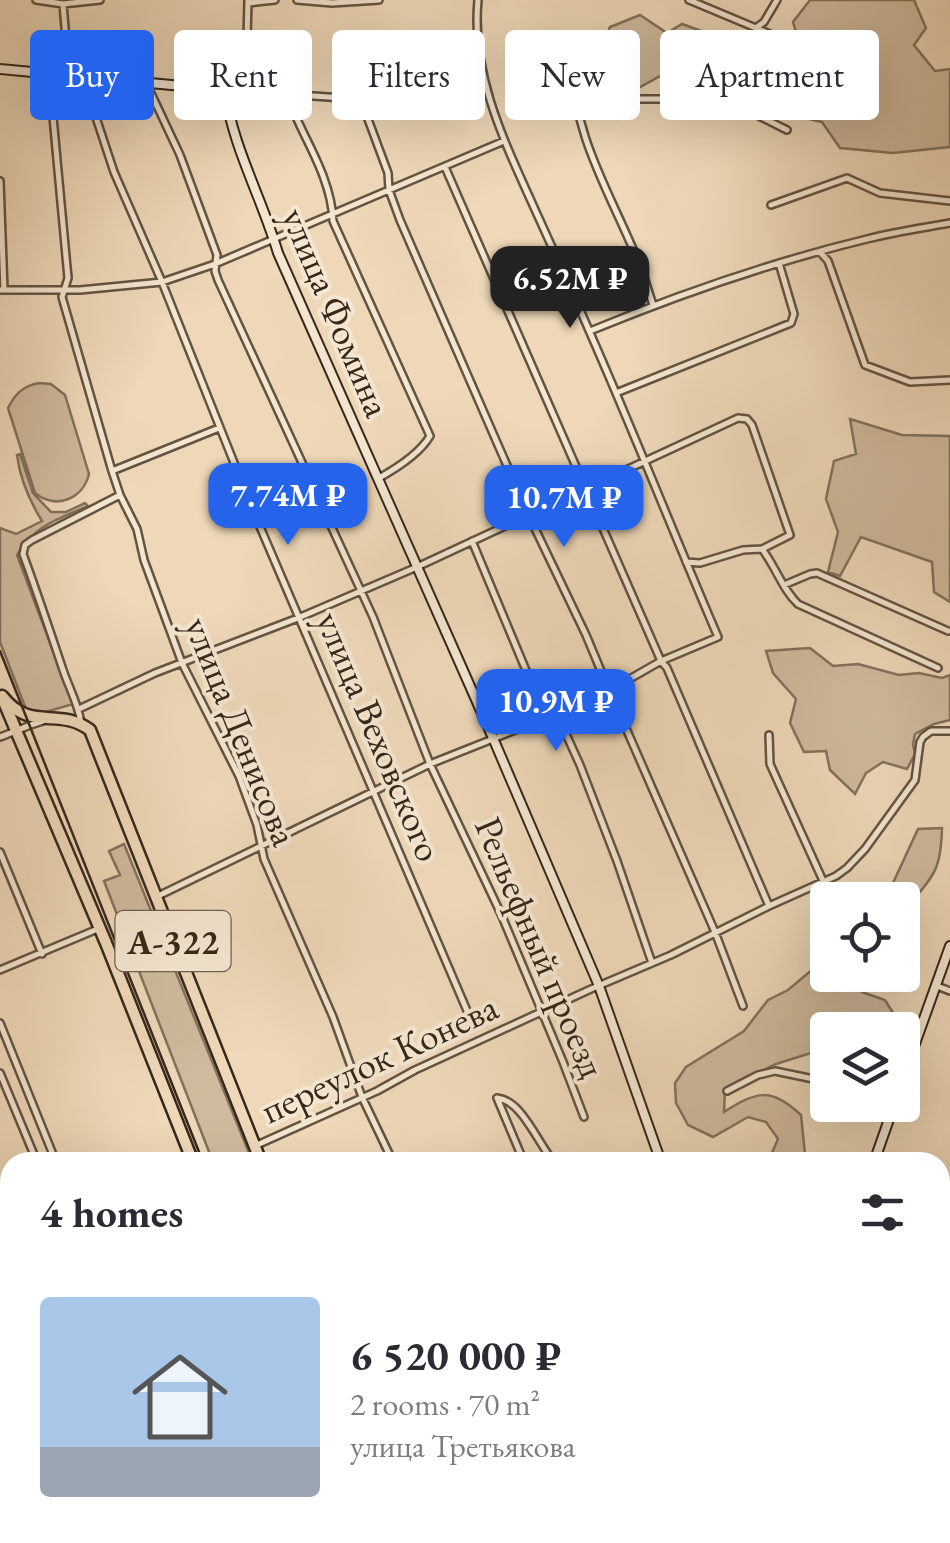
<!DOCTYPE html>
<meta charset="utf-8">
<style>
body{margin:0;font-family:"EB Garamond",serif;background:#f2f2f3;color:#2b2b33;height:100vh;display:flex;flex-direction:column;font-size:38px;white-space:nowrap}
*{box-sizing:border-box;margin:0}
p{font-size:32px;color:#7c7c81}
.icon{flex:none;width:55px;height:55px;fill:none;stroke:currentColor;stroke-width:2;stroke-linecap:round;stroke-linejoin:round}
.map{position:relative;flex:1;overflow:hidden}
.drawer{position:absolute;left:0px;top:1152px;width:950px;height:392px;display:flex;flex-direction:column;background:#fff;border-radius:30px 30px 0 0;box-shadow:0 10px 40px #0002}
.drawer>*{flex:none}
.hud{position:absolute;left:30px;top:30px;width:890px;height:90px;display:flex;gap:20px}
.tools{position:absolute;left:810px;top:882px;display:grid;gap:20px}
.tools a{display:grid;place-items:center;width:110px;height:110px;border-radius:10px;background:#fff;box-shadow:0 10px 40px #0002;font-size:50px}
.price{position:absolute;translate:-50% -85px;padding:0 22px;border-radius:20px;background:#2563eb;color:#fff;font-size:32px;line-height:65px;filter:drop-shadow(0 2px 5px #0008)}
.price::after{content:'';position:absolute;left:50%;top:60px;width:30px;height:22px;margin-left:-15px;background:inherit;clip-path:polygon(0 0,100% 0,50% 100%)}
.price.active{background:#222;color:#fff}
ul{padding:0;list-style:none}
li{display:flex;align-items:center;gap:30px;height:250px;padding:0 40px}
li span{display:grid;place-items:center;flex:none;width:280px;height:200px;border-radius:10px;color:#555}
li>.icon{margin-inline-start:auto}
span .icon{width:120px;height:120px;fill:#fffc;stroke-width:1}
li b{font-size:42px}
h2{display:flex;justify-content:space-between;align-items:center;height:120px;padding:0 40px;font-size:42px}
.chip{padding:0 35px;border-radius:10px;background:#fff;box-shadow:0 10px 40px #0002;font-size:35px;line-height:90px}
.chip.active{background:#2563eb;color:#fff}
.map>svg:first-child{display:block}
.green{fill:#cfba9d;stroke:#82715c;stroke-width:2.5}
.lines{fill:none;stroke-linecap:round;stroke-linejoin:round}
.street-casing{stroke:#635442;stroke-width:10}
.secondary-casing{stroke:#35281b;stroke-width:12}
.highway-casing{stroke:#35281b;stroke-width:15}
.street{stroke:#f4e6d1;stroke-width:5}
.secondary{stroke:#f4e6d1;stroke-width:8}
.highway{stroke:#eed8b8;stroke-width:10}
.tram{stroke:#35281b;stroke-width:2.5}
.labels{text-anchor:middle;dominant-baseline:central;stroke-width:8;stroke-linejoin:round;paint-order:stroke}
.shield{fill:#f4e6d1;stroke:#6e6152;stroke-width:2.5}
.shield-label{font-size:35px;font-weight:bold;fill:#35281b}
.street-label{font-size:38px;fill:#35281b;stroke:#f4e6d1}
</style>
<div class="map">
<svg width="950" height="1543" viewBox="0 0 950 1543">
<rect width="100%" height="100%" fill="#eed8b8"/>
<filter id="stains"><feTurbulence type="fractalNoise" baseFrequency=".002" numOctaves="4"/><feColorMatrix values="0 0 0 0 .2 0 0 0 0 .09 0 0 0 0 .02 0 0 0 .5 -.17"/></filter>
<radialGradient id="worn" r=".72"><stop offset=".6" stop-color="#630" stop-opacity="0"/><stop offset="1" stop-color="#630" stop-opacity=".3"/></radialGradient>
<path class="green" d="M810 0H914L926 28 914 45 935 71 950 69V147L893 153 840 148 822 122 780 112 746 88 704 73 662 75 626 95 607 96 598 59 610 27 640 15 667 33 682 24 737 44 827 92 833 73 802 52 793 22Z
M39 383 51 384 65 395 89 474C83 499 56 510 35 493L8 408C15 394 23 386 39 383Z
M850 419 902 435 950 436V602L934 592 932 562 861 537 840 576 828 572 838 532 826 499 834 461 856 454Z
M20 454 33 493 51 512H66L85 503 88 506C59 519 34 525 17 555L73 704 46 712 26 709 0 642V528L16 534 42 521C29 500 20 479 17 455Z
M810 648 833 666 858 664 899 675 919 673 942 678 950 675V720L934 724 915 734 913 744 915 754 907 769 883 762 866 773 855 794 830 770 826 751 804 752 790 723 796 699 773 673 766 651Z
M942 828C941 867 936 873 911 903L917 935 903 955 902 900H873L893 883 918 829Z
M124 844 247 1148 253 1162H213L104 881 120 875 109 851Z
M827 950 828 975H863L860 978 862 992 885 1000 895 1016 885 1030H828L827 1048 776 1064 725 1089 724 1112C757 1091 771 1087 801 1115L805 1154 804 1162H768L778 1139 766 1122 748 1117 713 1137 688 1125 676 1103 675 1083 686 1067 744 1031 768 1000 788 990 826 958Z"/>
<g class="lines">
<g class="street-casing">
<path id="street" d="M36 0 63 4 100 0
M297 0 332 3 379 0
M689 0 775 36
M248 3 275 0
M63 4 69 75
M757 27 764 22 777 0
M573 57C570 132 611 194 638 261 644 275 648 290 653 305
M49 74 68 278 62 297 112 471 120 495 137 529 144 560 182 663 239 776 257 825 264 859 333 1017 362 1097 393 1162
M83 78 114 172 162 282 252 508 474 1027
M148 82 150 91 180 155 217 255 215 271 218 280 373 617 430 764 501 914 563 1062 584 1117
M225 90 343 98 362 103 453 97
M242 90 246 79 248 0
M291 95C292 111 298 121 304 134 318 162 332 191 333 221L430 436C420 453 397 468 379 478
M362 103 388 173 389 190 400 220 529 516 586 635 606 683 607 691 618 710 715 932 743 1006
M576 107 634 99H662L733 113 757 115 787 130
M445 167 661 661 667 668 769 906
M0 181 4 290
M771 205 847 178 880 193 950 201
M820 252 828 261 865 365 910 382 950 380
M0 290H80L162 282 215 264 504 141
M590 331C680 294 772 262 867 239 894 232 922 228 950 223
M616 393 791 323 794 314 779 263
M112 471 219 428
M472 541 525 668 532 683 561 723 580 765 617 861 652 963
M762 549C776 567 782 589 798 604L938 668
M784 585 810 574 817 573 948 631
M79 709 155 673 298 618 417 567 738 418 747 419 752 425 790 535 762 549 743 550 700 563 686 562
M81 723C78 703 69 688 63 670 50 631 37 592 23 554L25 545 32 540 120 495
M769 735 770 764 824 883
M0 737C15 732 28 725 43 721
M0 852 42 954
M158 896 430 764 598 697 661 661 718 637C675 537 635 435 591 335 572 291 552 247 532 203 503 139 471 72 478 0
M0 970 100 928
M937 986 950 991
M0 1023 56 1162
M0 1073 37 1162
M727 1091 758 1075 775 1071 828 1082
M497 1098C522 1100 538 1144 554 1162
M497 1098 524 1162
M257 1145 377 1091 415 1070 591 989 671 955 769 906 836 876 847 868 865 849 915 780 920 742 923 737 931 731H950
M0 1246 10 1242
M940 1267 950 1270
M940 1335 950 1305
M0 1411 10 1433
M943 1429 950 1438
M49 1535 51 1543
M205 1535 208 1543
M552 1535 555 1543
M885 1543 887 1535"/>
</g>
<g class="secondary-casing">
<path id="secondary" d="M0 69 225 90C232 146 262 198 278 253L493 738 599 986 661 1162
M902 1080 950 946
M874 1162 894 1105
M803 1543V1535"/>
</g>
<g class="highway-casing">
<path id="highway" d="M2 696C31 733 58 706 90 730L261 1162
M4 702 106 943 193 1162
M342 1535 345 1543
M407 1535 410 1543"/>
</g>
<use href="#street" class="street"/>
<use href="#secondary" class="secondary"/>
<use href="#highway" class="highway"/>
<path class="tram" d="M0 651 203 1162
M352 1535 355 1543"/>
</g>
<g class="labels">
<rect class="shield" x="115.5" y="911" width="115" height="60" rx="8"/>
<g class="shield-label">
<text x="173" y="941">А-322</text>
</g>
<g class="street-label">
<text transform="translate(337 312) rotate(67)">улица Фомина</text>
<text transform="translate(242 731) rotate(68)">улица Денисова</text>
<text transform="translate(380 736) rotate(67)">улица Веховского</text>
<text transform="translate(541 947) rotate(67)">Рельефный проезд</text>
<text transform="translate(379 1058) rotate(-25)">переулок Конева</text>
</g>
</g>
<rect width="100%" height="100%" filter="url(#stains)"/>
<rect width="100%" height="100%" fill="url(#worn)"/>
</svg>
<div class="tools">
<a><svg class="icon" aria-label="locate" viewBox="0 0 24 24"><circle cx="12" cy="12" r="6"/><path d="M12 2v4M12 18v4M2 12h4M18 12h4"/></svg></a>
<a><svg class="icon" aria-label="layers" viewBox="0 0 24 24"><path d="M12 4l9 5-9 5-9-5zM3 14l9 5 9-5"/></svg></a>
</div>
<b class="price active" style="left:570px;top:331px">6.52M ₽</b>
<b class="price" style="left:288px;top:548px">7.74M ₽</b>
<b class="price" style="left:564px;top:550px">10.7M ₽</b>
<b class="price" style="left:556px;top:754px">10.9M ₽</b>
<div class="hud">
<a class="chip active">Buy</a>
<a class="chip">Rent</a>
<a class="chip">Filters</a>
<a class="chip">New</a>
<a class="chip">Apartment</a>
</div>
<section class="drawer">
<h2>4 homes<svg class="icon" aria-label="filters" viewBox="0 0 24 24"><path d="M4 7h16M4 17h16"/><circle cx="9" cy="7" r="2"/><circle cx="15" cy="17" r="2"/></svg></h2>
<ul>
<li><span style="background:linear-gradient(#a9c7e8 75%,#9aa5b1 0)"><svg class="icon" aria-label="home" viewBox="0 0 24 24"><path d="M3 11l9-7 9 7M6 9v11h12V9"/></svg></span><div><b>6 520 000 ₽</b><p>2 rooms · 70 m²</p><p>улица Третьякова</p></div></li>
</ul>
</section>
</div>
